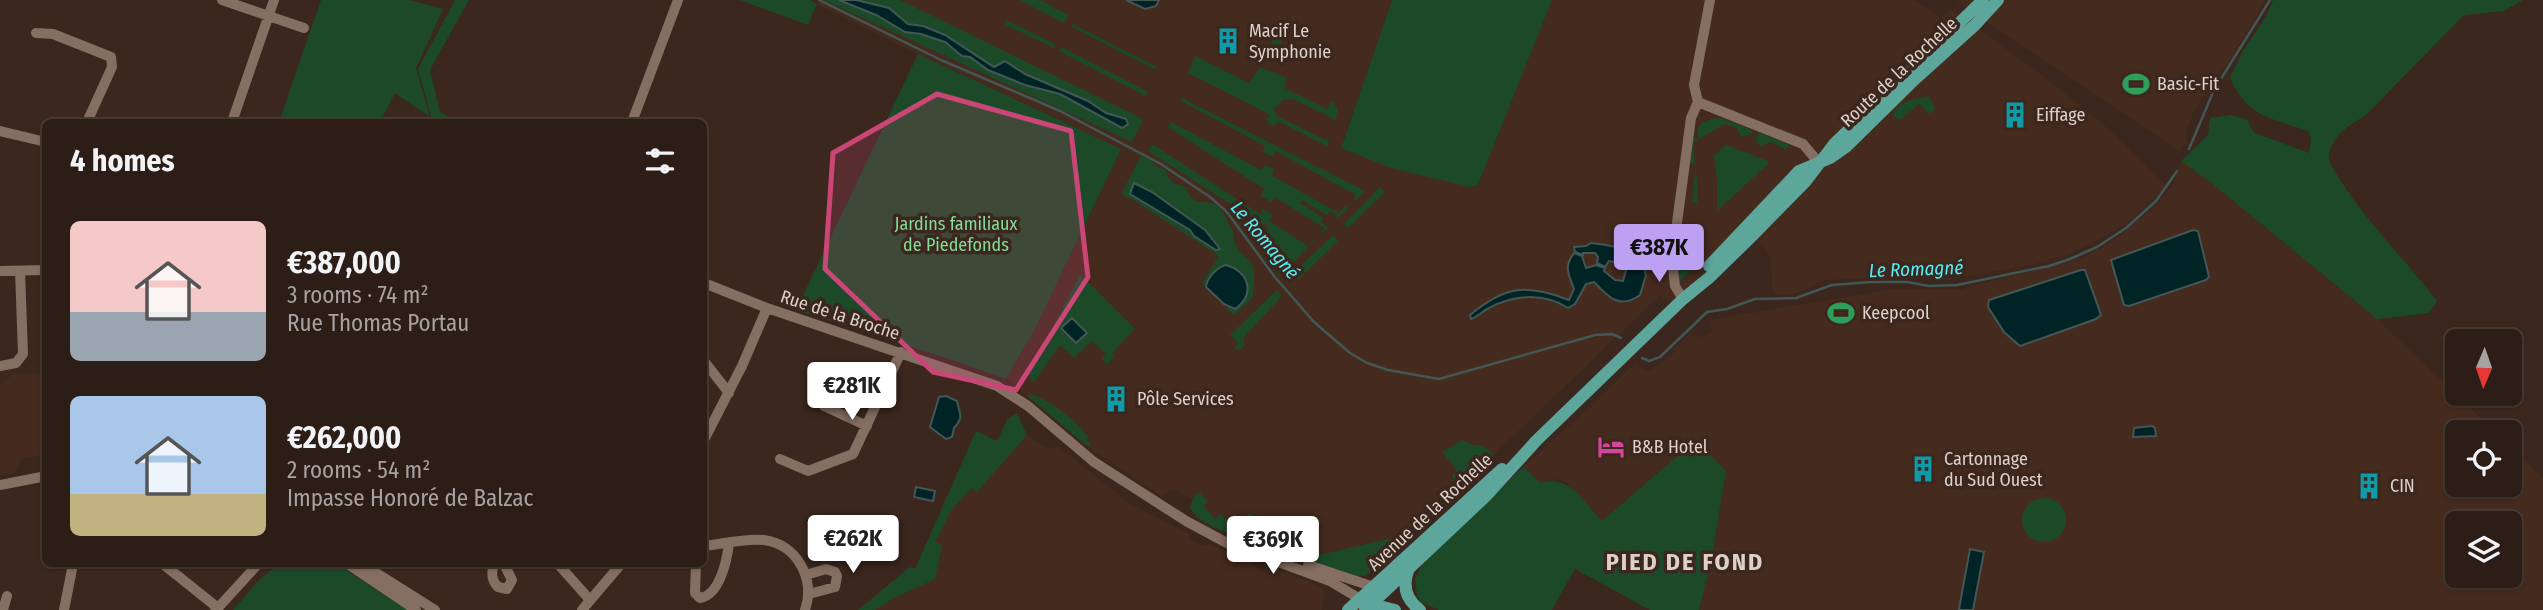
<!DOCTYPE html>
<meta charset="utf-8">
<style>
body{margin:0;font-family:"Fira Sans Condensed",sans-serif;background:#34261f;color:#f1f3f6;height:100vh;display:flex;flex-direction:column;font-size:26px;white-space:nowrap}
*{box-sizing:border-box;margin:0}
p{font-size:23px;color:#a6a2a1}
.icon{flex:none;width:38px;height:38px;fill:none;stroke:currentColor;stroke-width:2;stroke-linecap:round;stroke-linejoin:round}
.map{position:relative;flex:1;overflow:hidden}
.side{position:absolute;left:42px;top:119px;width:665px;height:448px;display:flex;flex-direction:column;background:#2c1d16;border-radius:10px;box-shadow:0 2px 5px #0004,0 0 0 2px #483b35}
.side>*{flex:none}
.needle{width:46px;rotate:182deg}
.buttons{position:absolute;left:2445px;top:329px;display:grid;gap:14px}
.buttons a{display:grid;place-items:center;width:77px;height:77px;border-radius:10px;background:#2c1d16;box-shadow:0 2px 5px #0004,0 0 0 2px #483b35;font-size:35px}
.price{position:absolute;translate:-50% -60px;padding:0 16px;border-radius:7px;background:#fff;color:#222;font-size:23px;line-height:46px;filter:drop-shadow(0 2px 4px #0008)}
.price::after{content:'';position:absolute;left:50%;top:42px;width:21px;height:16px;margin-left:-10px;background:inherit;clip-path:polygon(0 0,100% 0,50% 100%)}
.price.current{background:#bca0f2;color:#111}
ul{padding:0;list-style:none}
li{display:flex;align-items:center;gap:21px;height:175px;padding:0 28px}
li span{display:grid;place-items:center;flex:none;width:196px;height:140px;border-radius:10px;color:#555}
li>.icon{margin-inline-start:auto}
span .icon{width:84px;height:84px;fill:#fffc;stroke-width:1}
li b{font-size:30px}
h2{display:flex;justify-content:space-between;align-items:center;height:84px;padding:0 28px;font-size:30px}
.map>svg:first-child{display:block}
.built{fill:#452b1e;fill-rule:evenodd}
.green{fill:#1c4a29}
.water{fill:#002325;stroke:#425756;stroke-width:2}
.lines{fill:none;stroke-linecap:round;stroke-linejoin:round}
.stream{stroke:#425756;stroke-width:2.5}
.minor{stroke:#856e62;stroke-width:10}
.major{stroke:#5da69b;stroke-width:12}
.marked{fill:#c94676;fill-opacity:0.2;stroke:#c94676;stroke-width:5;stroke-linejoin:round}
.labels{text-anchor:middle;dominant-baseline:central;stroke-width:7;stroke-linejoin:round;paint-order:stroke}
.poi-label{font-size:18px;fill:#ddd0c9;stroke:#3b271e;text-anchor:start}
.street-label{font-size:18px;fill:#ddd0c9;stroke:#3b271e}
.park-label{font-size:18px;fill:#81db97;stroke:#3b271e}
.water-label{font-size:19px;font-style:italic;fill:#50eff6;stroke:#3b271e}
.district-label{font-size:24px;font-weight:bold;letter-spacing:2px;fill:#ddd0c9;stroke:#3b271e}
</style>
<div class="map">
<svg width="2543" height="610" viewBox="0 0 2543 610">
<rect width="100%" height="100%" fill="#3b271e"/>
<path class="built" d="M818 0H1392L1341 147 1391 167 1470 187 1478 185 1551 1 1549 0H1912L1932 11 1941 19 1950 9 1979 29 2047 79 2111 131 2166 185 2130 221 2095 242 2070 254 2035 264 1947 280 1890 277 1826 280 1795 294H1775L1772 289 1771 259 1768 253 1752 236 1676 306 1660 295 1373 571 1360 577 1348 575 1265 545 1266 542 1262 540 1260 543 1232 533 1197 518 1190 508 1192 499 1173 489 1162 496 1088 447 1006 379 1034 331 1121 149 918 54 817 4Z
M1960 0H2266L2230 60 2196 107 2187 129 2186 143 2180 151 1957 2Z
M2181 161 2209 181 2377 319 2495 432H2457V485H2510V446L2543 478V610H1699L1711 562 1726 472 1696 440 1602 521 1566 482 1554 479 1541 483 1523 467 1586 411 1635 363 1645 371H1651L1673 354 1675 348 1689 335 1702 337 1712 331 1711 320 1894 289 1958 290 2084 257 2113 241 2155 206 2173 185ZM2457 523H2510V576H2457Z
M45 373V454L21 459 16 472 0 475V386L13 374Z
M1017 413 1024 431 1035 442 1048 448 1059 447 1129 503 1188 533 1190 539 1199 545H1210L1252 560 1253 565 1261 571 1275 568 1321 587 1325 597 1321 610H858L910 567 915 569 976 431 997 441 1008 419Z"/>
<path class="green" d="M321 0H409L443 9 416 68 430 117 439 122H427L430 117 395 93 380 122H279Z
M455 0H469L430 70 440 112 459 122H442L431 116 418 69Z
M740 0H809L817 4 808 25Z
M824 0H839L876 15 905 32 921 34 945 42 962 56 970 57 988 70 1025 85 1060 94 1122 128 1126 119 1106 113 1088 101 1025 74 1010 63H1001L994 67 945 35 923 26 908 24 889 8 856 0H900L1143 119 1132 142Z
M1020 0H1040L1068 15 1064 23Z
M1392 0H1552L1478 185 1470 187 1391 168 1341 148Z
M2273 0H2523L2503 11 2464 15 2365 116C2351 123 2327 140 2329 159 2330 165 2336 173 2339 178 2367 223 2405 259 2437 301L2429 313 2377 319 2209 181 2181 161 2208 135 2210 118 2231 115 2248 120 2253 132 2309 153 2311 139 2308 131C2270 117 2247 118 2230 77L2243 51 2267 15Z
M1006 20 1055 44 1054 48 1004 24Z
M1073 24 1157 67 1156 70 1072 27Z
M1278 31 1285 34 1275 57 1267 53Z
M1061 47 1148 92 1146 96 1059 51Z
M918 54 1121 149 1034 331 1006 379 946 358 796 310Z
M1195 56 1249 83 1260 67 1287 78 1284 85 1286 89 1327 109 1332 101 1338 108 1336 120 1293 99 1283 100 1274 109 1277 116 1325 140 1327 137 1329 142 1327 146 1278 121 1275 126 1266 122 1269 114 1188 73Z
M1929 96 1935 108 1930 114 1919 104 1901 119 1895 118 1893 115C1899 98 1915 100 1929 96Z
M1182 98 1365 191 1354 202 1356 195 1276 151 1273 157 1263 152 1265 146 1181 101Z
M1718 117 1752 130V134L1741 137 1737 128 1724 124 1699 139 1697 129 1703 122Z
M1171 122 1261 170 1265 165 1274 169 1272 176 1339 213 1344 206 1348 208 1338 218 1331 211 1326 215 1302 200 1300 203 1323 218 1321 221 1328 228 1320 235 1324 228 1275 197 1271 202 1261 196 1264 189 1168 127Z
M1758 132 1791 146 1785 149 1771 142 1760 146 1756 140Z
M1693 136 1698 140 1694 143C1693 163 1700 182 1697 203L1692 202 1696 164 1690 163Z
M1152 144 1260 214 1263 209 1273 215 1269 221 1308 246 1312 240 1314 241 1279 276 1272 258 1265 255 1267 223 1263 225 1148 151Z
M1726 145 1768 161V164L1717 211V179L1714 155Z
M1142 154 1153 162 1154 166 1166 170C1168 183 1176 184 1186 187 1190 207 1207 199 1216 205 1221 208 1228 222 1231 228 1235 233 1233 241 1237 248 1241 254 1248 259 1252 264 1256 272 1253 289 1253 297L1234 315 1226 309 1228 306 1232 308 1241 304 1248 296 1233 267 1207 283 1206 287 1202 283 1219 256 1135 201 1121 194Z
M1380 187 1385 192 1348 228 1344 224Z
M1333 235 1338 241 1298 280 1292 274Z
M1683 255 1695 260 1689 267 1690 272 1679 281 1676 265Z
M1080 274 1135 329 1112 353 1114 357 1107 365 1102 359 1106 354 1092 341 1074 358 1060 345 1034 382 1029 377 1028 372 1033 358 1036 361Z
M1277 290 1282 296 1243 338 1245 345 1240 350 1233 349 1239 343 1230 335Z
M1030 394C1050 400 1076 420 1088 437L1086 440 1091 444 1088 447 1028 396Z
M1017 413 1027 435 977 492 972 488 952 509 935 542 942 545 935 579 892 599 875 610H858L910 567 915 569 976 431 997 441 1008 419Z
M1462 440 1473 445H1482L1494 455 1366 576 1348 575 1265 545 1266 542 1262 540 1260 543C1239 535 1202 529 1190 508L1194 495 1200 493 1208 502 1203 506 1215 519 1221 514 1233 528 1237 525 1242 530 1252 521 1247 515 1250 513 1265 528 1317 548 1319 555 1397 537 1406 532 1457 482 1452 476 1457 470 1442 452Z
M1696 440 1726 471 1711 562 1699 610H1650L1575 569 1552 610H1439L1421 602 1417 595 1415 578 1424 562 1523 467 1541 483C1570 474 1583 501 1602 521Z
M2022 520a22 22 0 1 1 44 0a22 22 0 1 1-44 0Z
M279 564H337L407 610H233L260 579Z"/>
<path class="water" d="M839 0H856L889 8 908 24 923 26 945 35 994 67 1005 61 1025 74 1088 101 1106 113 1126 119 1128 124 1122 128 1060 94 1025 85 988 70 970 57 962 56 945 42 921 34 905 32 876 15Z
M1126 0H1159L1156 6 1145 9Z
M1134 183 1152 192 1205 230 1220 249 1216 250 1194 236 1190 230 1130 194Z
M2193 230 2198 231 2209 277 2206 280 2129 306 2124 305 2111 260Z
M1591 243C1615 246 1639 248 1646 275L1640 295C1620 310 1608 297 1594 282L1586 284 1575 304 1568 308C1544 293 1514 294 1489 308 1483 311 1477 317 1471 319L1470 315C1506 285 1527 284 1569 300L1574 289C1569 275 1563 267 1574 253L1582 256 1586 268 1596 265 1605 268 1604 271 1615 280 1623 281 1626 271 1621 263 1609 261 1605 267 1597 263 1598 257 1595 253H1583V255L1575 252 1574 247 1586 246Z
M1226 265C1249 272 1256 294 1235 309L1224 304 1206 287C1207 278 1217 267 1226 265Z
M2081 270H2085L2101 315 2096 319 2020 346 2004 332 1988 307 1989 300Z
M1072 318 1087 333 1076 343 1061 328Z
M946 396 957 401C960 416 964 416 954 428L952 437 946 439 930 427 939 397Z
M2152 426 2155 428 2156 436 2133 437 2134 428Z
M916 487 935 491 933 501 914 497Z
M1970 549 1984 552 1973 610H1961L1959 609Z"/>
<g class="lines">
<path class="stream" d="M819 0 941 60 1060 111 1161 164 1210 197 1227 212 1274 276 1314 322 1350 353 1367 363 1388 370 1439 379 1595 335 1612 334 1621 338
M2189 149 2214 90 2270 0
M1642 358 1649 361 1660 357 1707 312 1727 309 1755 299 1796 298 1832 285 1871 282H1907L1929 286 1957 285 2049 266 2070 259 2097 247 2126 228 2156 201 2177 171"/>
<path class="minor" d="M222 0 304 28
M36 33 53 34 111 57 112 67 87 122
M1698 102 1803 144 1819 163
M232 122 274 0
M632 122 678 0
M0 131 46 142
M0 271 46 270
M704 283 767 308 997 386 1028 406 1094 462 1186 521 1227 543 1330 581 1360 599
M1683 299 1675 286 1672 260 1691 118 1698 102 1694 85 1710 0
M704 361 729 393
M0 366 16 363 23 354 20 271
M824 406 867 426
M704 440 742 366 767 308
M780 459 808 471 853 454 901 352
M0 485 46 476
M704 546C723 544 744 538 764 540 797 544 816 580 805 610
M163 564 213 604 217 610
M348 564 416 610
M362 564 435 610
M494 564C491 573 491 580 498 587L507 589 512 580 504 564
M558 564 590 600
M696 564 695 593 700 598C720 595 727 560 729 543
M1308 565 1374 587
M806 575 826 569 835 572 837 576 835 587 809 594
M3 610 7 596
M64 610 73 564
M216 610 258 564
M582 610 621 564"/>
<path class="major" d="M1709 266 1799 171 1830 158 1847 146 1914 80 1975 25 1998 0
M1409 568C1402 585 1405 599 1420 610
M1367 603 1395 610
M1348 610 1502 469
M1365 610 1486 496 1537 440 1683 299 1710 277 1752 236 1806 181 1834 144 1983 0"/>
</g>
<path class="marked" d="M937 94 1071 131 1088 277 1016 390 933 372 825 269 833 153Z"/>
<defs>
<g id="building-bare" transform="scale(2.1)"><path d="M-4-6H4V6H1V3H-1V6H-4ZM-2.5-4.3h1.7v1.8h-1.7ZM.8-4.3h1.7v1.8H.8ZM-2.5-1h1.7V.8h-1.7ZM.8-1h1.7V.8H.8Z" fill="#0f9aa8" stroke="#3b271e" stroke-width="2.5" paint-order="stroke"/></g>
<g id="stadium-bare" transform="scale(2.1)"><path d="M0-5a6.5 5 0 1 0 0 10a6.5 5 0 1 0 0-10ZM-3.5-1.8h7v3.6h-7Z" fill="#2e9e5b" stroke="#3b271e" stroke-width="2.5" paint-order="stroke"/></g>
<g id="hotel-bare" transform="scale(2.1)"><path d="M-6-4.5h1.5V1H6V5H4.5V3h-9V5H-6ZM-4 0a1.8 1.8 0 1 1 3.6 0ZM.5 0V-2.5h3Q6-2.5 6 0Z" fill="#d1479c" stroke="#3b271e" stroke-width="2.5" paint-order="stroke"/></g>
</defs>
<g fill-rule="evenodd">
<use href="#building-bare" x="1228" y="41"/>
<use href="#stadium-bare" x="2136" y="84"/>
<use href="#building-bare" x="2015" y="115"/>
<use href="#stadium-bare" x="1841" y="313"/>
<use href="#building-bare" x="1116" y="399"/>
<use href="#hotel-bare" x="1611" y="447"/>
<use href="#building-bare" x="1923" y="469"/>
<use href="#building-bare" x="2369" y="486"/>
</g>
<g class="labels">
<g class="poi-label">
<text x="1249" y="31">Macif Le<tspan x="1249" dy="21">Symphonie</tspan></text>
<text x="2157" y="84">Basic-Fit</text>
<text x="2036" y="115">Eiffage</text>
<text x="1862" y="313">Keepcool</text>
<text x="1137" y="399">Pôle Services</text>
<text x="1632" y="447">B&amp;B Hotel</text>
<text x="1944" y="459">Cartonnage<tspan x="1944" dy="21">du Sud Ouest</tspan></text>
<text x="2390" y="486">CIN</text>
</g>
<g class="street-label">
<text transform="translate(1899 72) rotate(-43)">Route de la Rochelle</text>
<text transform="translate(840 315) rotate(18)">Rue de la Broche</text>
<text transform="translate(1430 512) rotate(-43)">Avenue de la Rochelle</text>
</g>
<g class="park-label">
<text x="956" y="224">Jardins familiaux<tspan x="956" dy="21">de Piedefonds</tspan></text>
</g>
<g class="water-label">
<text transform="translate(1265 240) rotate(50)">Le Romagné</text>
<text transform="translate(1916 269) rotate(-2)">Le Romagné</text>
</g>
<g class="district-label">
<text x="1685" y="562">PIED DE FOND</text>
</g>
</g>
</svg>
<div class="buttons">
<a><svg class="needle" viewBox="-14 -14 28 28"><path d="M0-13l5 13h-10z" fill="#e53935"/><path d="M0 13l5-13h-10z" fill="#a6a2a1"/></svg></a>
<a><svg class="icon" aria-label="locate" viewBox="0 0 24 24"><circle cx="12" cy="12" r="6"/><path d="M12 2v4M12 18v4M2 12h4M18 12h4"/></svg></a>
<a><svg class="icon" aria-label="layers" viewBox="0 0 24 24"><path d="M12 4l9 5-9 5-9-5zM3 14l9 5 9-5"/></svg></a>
</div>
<b class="price current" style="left:1659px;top:284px">€387K</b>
<b class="price" style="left:852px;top:422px">€281K</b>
<b class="price" style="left:853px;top:575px">€262K</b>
<b class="price" style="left:1273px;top:576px">€369K</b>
<section class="side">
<h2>4 homes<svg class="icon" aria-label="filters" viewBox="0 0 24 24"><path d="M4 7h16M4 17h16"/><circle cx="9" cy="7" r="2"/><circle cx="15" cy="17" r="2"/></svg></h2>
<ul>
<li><span style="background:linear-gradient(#f6c9c9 65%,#9aa5b1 0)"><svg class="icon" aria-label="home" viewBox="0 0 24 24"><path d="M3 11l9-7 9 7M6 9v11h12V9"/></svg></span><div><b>€387,000</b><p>3 rooms · 74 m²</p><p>Rue Thomas Portau</p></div></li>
<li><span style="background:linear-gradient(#a9c7e8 70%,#c2b280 0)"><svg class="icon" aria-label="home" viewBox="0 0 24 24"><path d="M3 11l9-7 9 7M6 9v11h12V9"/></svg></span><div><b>€262,000</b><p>2 rooms · 54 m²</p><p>Impasse Honoré de Balzac</p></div></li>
</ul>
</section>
</div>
